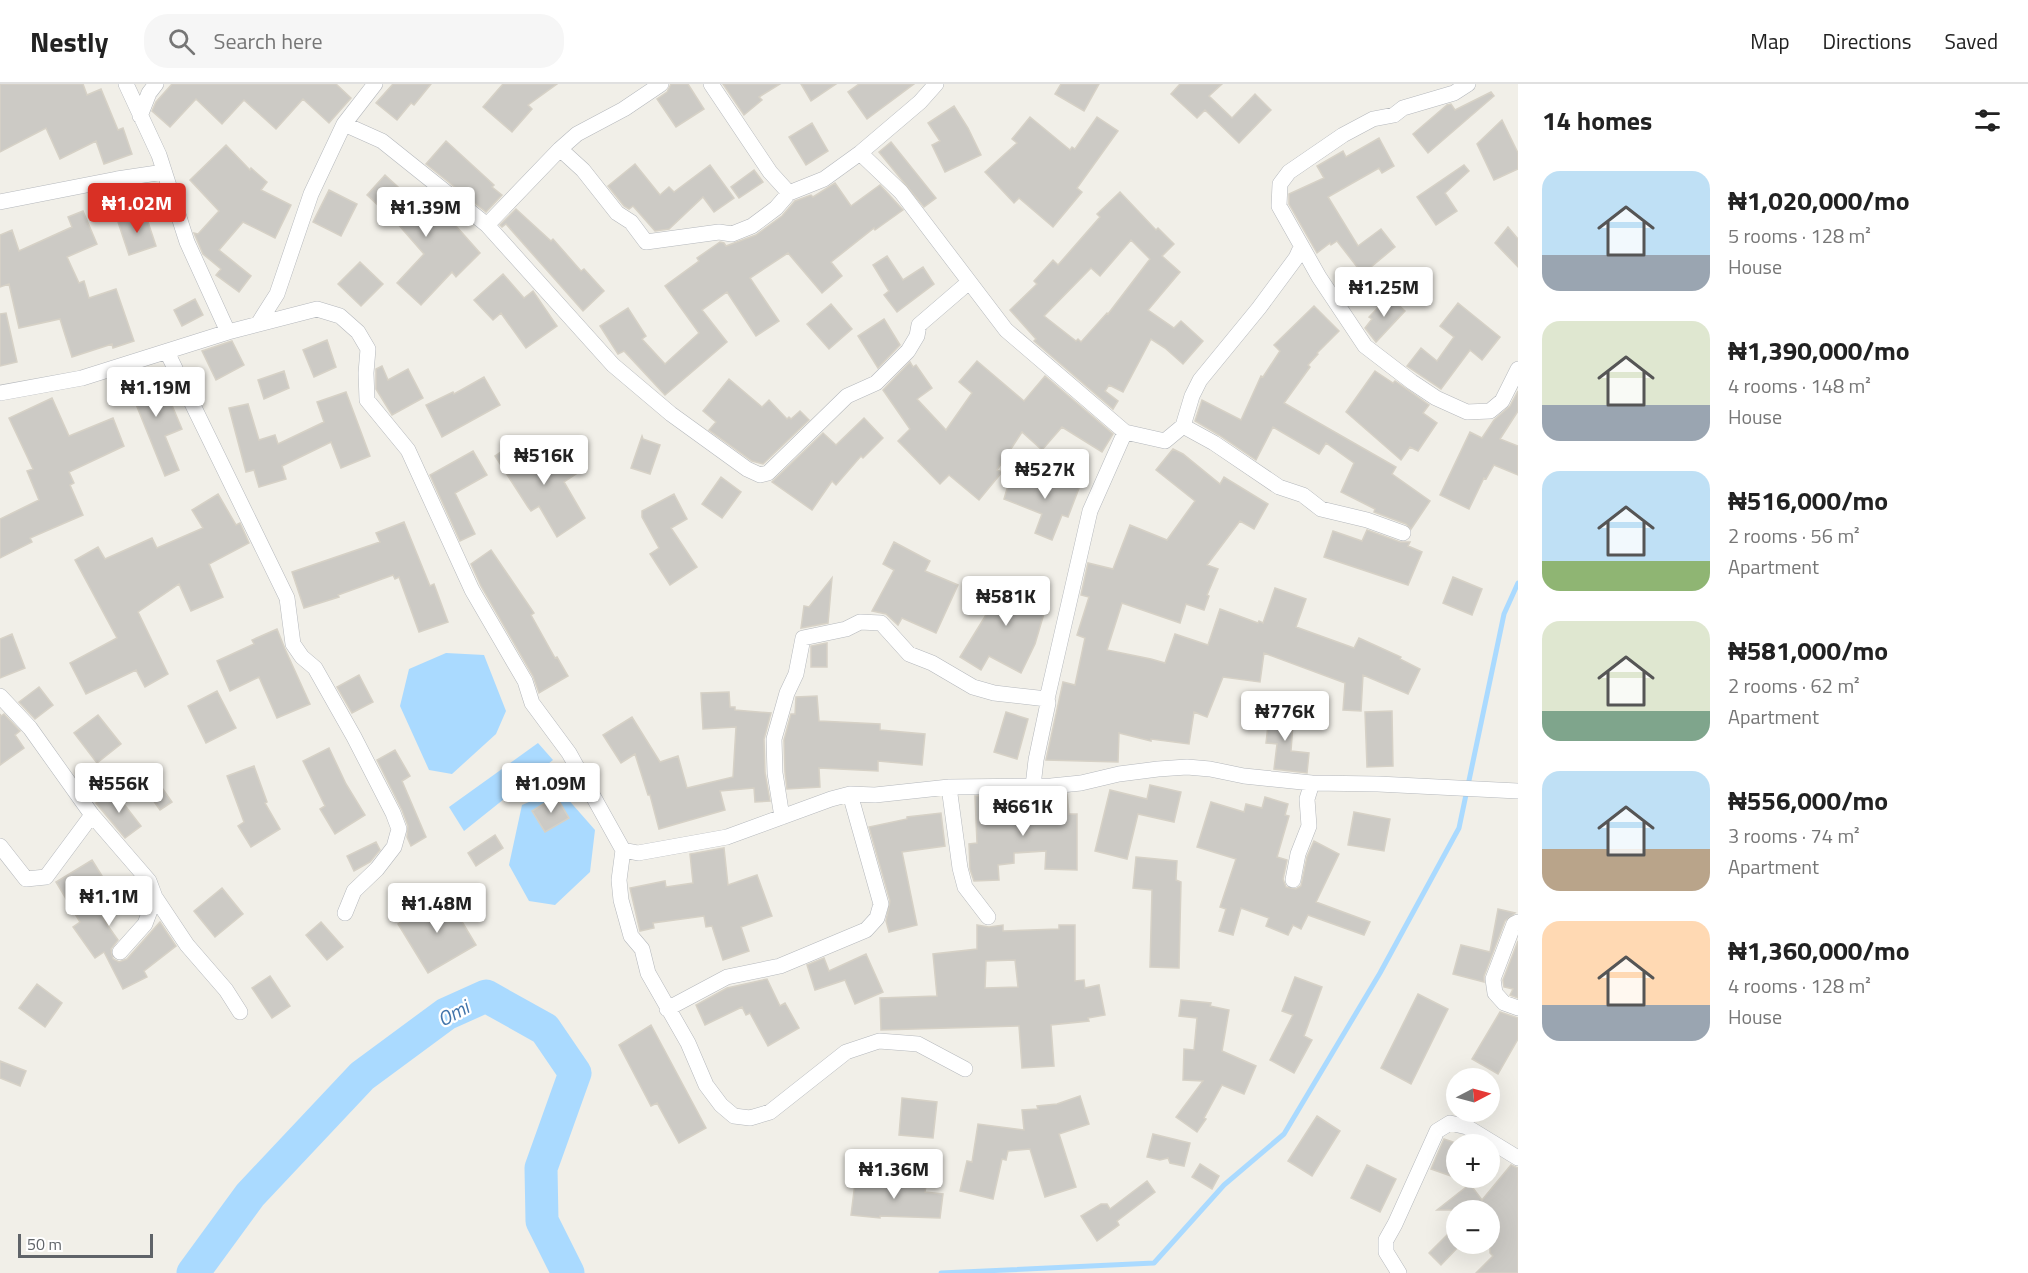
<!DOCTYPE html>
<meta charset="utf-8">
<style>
body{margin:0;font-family:"Titillium Web",sans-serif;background:#f6f6f6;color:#222;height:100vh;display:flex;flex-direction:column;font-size:22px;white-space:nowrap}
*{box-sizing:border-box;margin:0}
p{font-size:20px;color:#767676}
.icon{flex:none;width:33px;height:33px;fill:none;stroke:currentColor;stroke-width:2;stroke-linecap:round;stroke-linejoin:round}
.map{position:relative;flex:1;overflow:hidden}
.details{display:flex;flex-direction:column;background:#fff;width:510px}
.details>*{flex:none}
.needle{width:39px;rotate:84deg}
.tools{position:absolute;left:1446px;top:984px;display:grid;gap:12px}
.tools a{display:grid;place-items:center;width:54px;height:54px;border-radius:50%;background:#fff;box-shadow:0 6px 24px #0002;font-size:30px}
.scale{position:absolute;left:18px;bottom:15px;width:135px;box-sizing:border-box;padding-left:6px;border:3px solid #5f6368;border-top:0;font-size:16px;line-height:21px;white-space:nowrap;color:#5f6368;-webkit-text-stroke:4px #fff;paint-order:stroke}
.price{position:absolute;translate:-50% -51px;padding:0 14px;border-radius:6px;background:#fff;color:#222;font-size:20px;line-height:39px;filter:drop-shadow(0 2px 3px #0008)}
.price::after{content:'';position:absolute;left:50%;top:36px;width:18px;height:14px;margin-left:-9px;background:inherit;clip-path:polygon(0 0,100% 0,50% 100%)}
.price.on{background:#d93025;color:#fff}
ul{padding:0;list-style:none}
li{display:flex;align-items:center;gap:18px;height:150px;padding:0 24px}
li span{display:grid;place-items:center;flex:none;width:168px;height:120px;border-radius:18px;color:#555}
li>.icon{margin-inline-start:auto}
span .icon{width:72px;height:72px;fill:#fffc;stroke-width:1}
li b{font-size:26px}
h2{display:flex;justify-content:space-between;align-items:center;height:72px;padding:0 24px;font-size:26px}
header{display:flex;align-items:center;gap:36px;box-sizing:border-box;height:84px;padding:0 30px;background:#fff;border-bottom:2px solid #e0e0e0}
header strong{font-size:28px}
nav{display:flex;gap:33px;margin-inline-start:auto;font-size:21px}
.search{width:420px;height:54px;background:#f6f6f6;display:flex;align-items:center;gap:15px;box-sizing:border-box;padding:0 21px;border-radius:24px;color:#767676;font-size:22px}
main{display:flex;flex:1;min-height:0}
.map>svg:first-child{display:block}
.water{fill:#aadaff}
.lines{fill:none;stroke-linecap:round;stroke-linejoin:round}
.stream{stroke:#aadaff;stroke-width:5}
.river{stroke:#aadaff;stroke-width:33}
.building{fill:#cccac5;stroke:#d6d1c6;stroke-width:1.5;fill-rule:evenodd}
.minor-casing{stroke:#b5b8bc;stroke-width:16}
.minor{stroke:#fff;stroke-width:15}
.labels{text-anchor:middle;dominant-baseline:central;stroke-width:4.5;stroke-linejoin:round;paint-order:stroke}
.water-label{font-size:20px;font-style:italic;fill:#4174aa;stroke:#fff}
</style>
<header>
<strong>Nestly</strong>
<div class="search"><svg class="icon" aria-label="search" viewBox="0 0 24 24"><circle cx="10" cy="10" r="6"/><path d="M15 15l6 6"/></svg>Search here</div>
<nav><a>Map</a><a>Directions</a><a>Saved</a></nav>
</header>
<main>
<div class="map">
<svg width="1518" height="1189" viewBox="0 0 1518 1189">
<rect width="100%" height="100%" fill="#f1efe8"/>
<path class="water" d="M446 569 484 571 506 627 496 650 452 690 429 686 400 622 409 585Z
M538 659 553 676 464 747 449 723Z
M559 705 595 746 590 788 555 821 529 817 509 781 522 721Z"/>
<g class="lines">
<path class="stream" d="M941 1189 1154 1179 1224 1101 1284 1050 1380 889 1459 744 1504 530 1518 499"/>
<path class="river" d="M193 1189 250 1111 362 992 446 930 486 912 545 945 575 989 541 1084 542 1137 568 1189"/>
</g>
<path class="building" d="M0 0H83L87 11 101 5 118 46 123 44 132 70 104 80 96 57 60 75 46 44 0 68Z
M172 0H336L351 14 329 39 303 15 276 45 244 16 222 40 196 15 170 43 152 27 156 18Z
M393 0H431L414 21 411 19 397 36 376 19Z
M503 0H557L528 21 532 25 512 48 483 23Z
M671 0H688L704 25 676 43 657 15 667 8Z
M723 0H780L759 13 762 16 744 31Z
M801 0H836L811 17Z
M859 0H914L867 35 848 8Z
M1061 0H1099L1084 27 1055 10Z
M1180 0H1222L1209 12 1232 34 1255 10 1271 26 1239 59 1205 26 1197 34 1171 10Z
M1491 8 1494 12 1428 69 1413 50 1447 21 1451 20 1455 26Z
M954 22 968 44 981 71 945 88 932 61 940 57 928 39Z
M1030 33 1070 66 1072 63 1075 65 1097 33 1118 47 1077 104 1082 108 1053 143 1019 114 1014 119 985 88 1017 59 1012 55Z
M1502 36 1518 69V85L1494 96 1477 60Z
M812 39 828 67 806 81 789 53Z
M1379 54 1394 82 1382 89 1379 84 1328 113 1358 162 1381 145 1395 163 1371 183 1376 192 1368 197 1337 157 1331 161 1330 159 1317 169 1289 120V110L1324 94 1317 82 1343 67 1346 73Z
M446 57 494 101 492 103 502 111 486 128 426 80Z
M891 58 936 114 924 123 879 68Z
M226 61 250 86 251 84 267 98 261 106 291 121 275 154 243 138 219 166 251 192 239 208 216 191 221 185 203 170 194 149 198 150 219 127 190 96Z
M635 80 660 111 669 103 674 108 710 81 734 114 714 128 703 113 669 145 655 147 633 122 629 125 624 122 608 102Z
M1464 81 1469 87 1445 109 1457 127 1436 141 1417 113Z
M754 86 763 98 739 114 731 103Z
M385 91 420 123 433 110 463 134 456 142 480 169 456 193 452 188 421 221 397 199 424 170 397 139 367 111Z
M835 99 851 122 880 101 903 126 875 146 874 144 831 178 842 192 822 209 788 169 750 194 779 237 756 252 727 208 702 226 727 258 665 311 624 267 618 270 600 242 628 224 646 252 642 255 665 280 699 249 665 202 699 177 697 174 720 158 724 159 726 162 756 151 782 132 795 117 811 111 813 113Z
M329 106 357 120 341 152 313 138Z
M1120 108 1156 146 1158 144 1174 160 1162 172 1180 188 1148 226 1174 244 1181 237 1203 257 1183 280 1165 264 1151 255 1123 308 1109 301 1105 307 1118 317 1113 325 1034 257 1036 255 1010 226 1037 200 1034 197 1053 176 1058 181 1100 133 1097 130ZM1131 156 1150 175 1108 230 1107 229 1081 258 1078 255 1076 257 1044 232 1091 184 1100 192Z
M516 125 551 157 553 155 581 187 584 185 604 207 583 227 506 140 502 143 500 141Z
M83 127 97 160 67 173 79 199 84 197 89 214 116 205 134 257 113 264 112 260 72 273 60 235 19 244 9 200 0 203V151L12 146 19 167 72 143 68 133Z
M145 129 156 162 129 171 118 138Z
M1508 143 1518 155V183L1495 159Z
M887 172 903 196 923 183 934 200 897 228 884 211 889 207 873 181Z
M360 178 383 200 361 222 338 200Z
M503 190 524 214 533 207 557 242 526 264 501 229 493 236 474 216Z
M1389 212 1405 227 1376 258 1365 244 1372 235 1369 233Z
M195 215 203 231 182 242 174 226Z
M1458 219 1500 253 1482 276 1470 266 1441 305 1407 282 1421 264 1437 277 1454 253 1440 242Z
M831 220 852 245 829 265 807 240Z
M1314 222 1339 247 1317 269 1318 270 1308 281 1310 283 1284 319 1396 383 1392 390 1430 417 1411 445 1406 440 1374 428 1375 425 1341 408 1354 379 1326 359 1319 370 1273 343 1256 376 1219 351 1195 337 1202 316 1241 336 1261 292 1263 293 1280 267 1274 261Z
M6 229 17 278 0 282V230Z
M884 235 900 261 878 284 858 252Z
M327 256 336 283 314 293 303 266Z
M232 257 244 281 216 296 202 267Z
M977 277 1024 317 1045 292 1113 350 1102 368 1062 343 1042 366 1022 348 997 386 1002 388 979 416 949 391 940 400 898 357 910 345 883 306 910 278 913 283 916 281 932 304 917 315 946 346 972 309 959 298Z
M382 282 388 296 408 285 423 314 392 331 376 305V285Z
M284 287 289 304 264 315 258 296Z
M1375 287 1393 299 1395 297 1429 321 1423 329 1437 339 1418 367 1410 363 1401 376 1346 328Z
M153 288 166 321 171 319 182 345 165 352 179 386 165 392 127 298Z
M484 293 500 321 442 353 426 321 453 308 454 310Z
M729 295 762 323 769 316 787 335 789 333 791 335 800 327 809 336 763 380 752 377 709 346 716 338 703 327Z
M1518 307V327L1500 355 1518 362V391L1494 381 1486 395 1484 394 1469 425 1440 411 1470 348 1482 354 1494 336 1510 322Z
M346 308 370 372 341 384 331 358 282 382 286 395 259 403 254 386 246 388 229 324 248 320 259 356 275 351 278 360 324 338 317 318Z
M52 314 69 352 113 334 124 362 69 388 74 399 70 401 83 431 30 454 32 458 0 474V435L39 416 27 387 33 385 9 334Z
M864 334 883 354 863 374 861 372 836 401 832 397 812 426 772 398 823 349 836 361Z
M642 352 643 355 660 361 650 390 631 384Z
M516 358 533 384 564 364 579 388 564 398 585 434 557 453 539 422 531 427 528 423 495 372Z
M1173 365 1183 370 1220 400 1224 393 1268 420 1254 445 1240 437 1207 481 1218 485 1207 511 1209 512 1204 526 1186 520 1180 539 1122 519 1107 566 1151 575 1165 579 1175 550 1208 561 1220 525 1258 539 1259 537 1263 539 1275 504 1306 515 1296 543 1354 564 1359 554 1401 573 1400 575 1420 585 1408 610 1363 591 1361 627 1343 626 1345 599 1264 569 1260 598 1223 593 1207 633 1194 628 1189 660 1151 655V657L1119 649 1118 678 1046 676 1063 598 1075 601 1085 554 1077 551 1089 513 1081 511 1088 479 1113 485 1130 441 1167 456 1195 417 1156 386Z
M473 367 487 391 455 409 475 450 460 457 430 391Z
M1053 388 1081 399 1068 433 1062 431 1052 456 1035 449 1042 430 1004 415 1011 391 1047 405Z
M721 393 741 408 722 434 702 420Z
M218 410 236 441 240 439 249 459 209 480 223 513 191 527 179 500 138 528 168 590 145 603 136 586 86 610 70 579 117 554 75 476 98 463 105 475 152 454 157 464 203 444 192 426Z
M674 410 687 435 671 444 697 483 670 501 650 470 659 464 642 433V427Z
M404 438 430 502 434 500 448 538 419 548 399 493 395 495 393 491 338 511 339 513 304 524 292 488 380 458 376 449Z
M1367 446 1400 458H1410L1408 462 1422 468 1408 501 1324 473 1333 447 1362 457Z
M894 458 930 477 925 487 958 501 936 549 902 534 898 541 886 530 872 527 894 486 883 480Z
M491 466 534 529 531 531 555 574 557 573 568 592 539 609 533 592 481 502 471 480Z
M1453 493 1482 505 1472 531 1443 519Z
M832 494 828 539 801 544 804 522 809 523Z
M990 494 1011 500 1010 505 1048 516 1035 560 1021 589 989 572 981 586 960 573 986 531 981 529Z
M277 545 285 565 310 620 277 634 259 593 230 607 217 577 254 560 252 556Z
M12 550 25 584 0 594V555Z
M827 559V583H811V562Z
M359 591 373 618 352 629 337 603Z
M39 603 53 621 35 635 19 618Z
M217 607 236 644 206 659 188 622Z
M729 608 730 623H735V626L771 629 764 655 765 689 770 717 755 718 754 704 720 707 725 726 659 745 650 711H648L635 670 621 679 603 651 632 633 660 678 678 672 687 704 733 693 736 643 703 645 701 609Z
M817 612 819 637 880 640V646L925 650 922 681 878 677V687L819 684 820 703 787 705 785 688 784 656 791 630H795L796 613Z
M1270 623 1294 626 1291 667 1309 669 1307 689 1274 685 1277 660 1266 659Z
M1392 627 1393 682 1367 683 1365 628Z
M1006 628 1028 635 1017 675 994 668Z
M0 630 1 632 4 630 20 647 15 651 24 664 0 681Z
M98 631 121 660 97 679 74 649Z
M329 664 346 700 365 731 335 750 320 725 325 722 303 677Z
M395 666 410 692 402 697 426 753 411 762 407 753 408 742 402 726 377 676Z
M254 682 267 718 265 719 280 745 251 763 238 742 244 738 227 692Z
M153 691 172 718 160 726 141 699Z
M1150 701 1181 708 1174 738 1138 730 1127 775 1095 767 1110 706 1147 715Z
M113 706 141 742 125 754 96 719Z
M1067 710 1069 730H1077V786L1045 785 1046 767 1014 769V779L998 781 999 796 974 797 970 785 969 760 977 759 975 712H997L998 734 1043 730 1042 712Z
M556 712 569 734 545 748 532 727Z
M1265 713 1288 720 1285 731 1289 732 1277 773 1287 776 1283 795 1286 803 1296 805 1301 802 1307 773 1314 757 1339 770 1316 818 1370 838 1364 851 1308 831 1301 845 1293 841 1288 851 1266 842 1269 834 1241 824 1233 851 1219 847 1226 825 1220 823 1236 775 1197 763 1211 718 1244 728 1246 720 1262 724Z
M1354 728 1390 735 1384 767 1348 761Z
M941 729 945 762 902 768 917 841 889 848 886 837 890 817 869 743 907 735V733Z
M495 751 503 764 476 782 468 769Z
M376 758 380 766 370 778 354 787 347 772Z
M724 764 728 801 757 791 772 832 741 843 749 867 723 876 712 842 706 843 704 832 653 839 654 844 640 847 630 804 665 797 666 803 693 799 690 770Z
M1136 773 1177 777 1176 796 1181 798 1179 884 1150 883 1152 806 1133 804Z
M92 776 109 803 89 815 118 856 111 865 113 875 119 878 127 875 160 838 176 862 144 887 147 893 123 905 104 868 95 874 73 843 80 838 56 798Z
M222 804 243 830 215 853 194 827Z
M446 811 476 861 428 889 398 840Z
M1498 825 1515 829 1505 837 1484 892V898L1453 890 1461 861 1490 868Z
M321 838 343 863 327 876 306 851Z
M977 841 989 843 1003 841V847L1059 845V841H1075V897L1084 896 1085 904 1099 901 1105 931 1088 934 1089 937 1051 941 1054 982 1022 984 1019 942 881 946 880 914 937 912 933 870 977 865ZM1015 876 1018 903 985 904 986 877Z
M1518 857V914L1510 911 1513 905 1504 903 1503 896Z
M866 870 883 908 855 920 845 896 815 906 807 881 824 874 829 887Z
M270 892 290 922 272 934 252 904Z
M1295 893 1322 903 1304 952 1312 956 1294 989 1270 976 1293 931 1282 927Z
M767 895 780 922 785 919 799 944 768 962 750 929 746 931 742 923 705 941 696 921 727 904Z
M37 900 62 919 45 943 19 924Z
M1418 910 1448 925 1411 1000 1381 984Z
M1181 916 1211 919 1210 922 1229 926 1222 967 1256 982 1244 1010 1222 1001 1204 1034 1206 1035 1197 1048 1176 1033 1203 997 1183 996 1184 965 1194 966 1197 934 1179 932Z
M1500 928 1518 934V955L1498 990 1472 975Z
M651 941 706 1044 679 1059 657 1019 651 1022 619 961Z
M0 977 26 987 20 1002 0 994Z
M1080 1012 1089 1040 1059 1050 1076 1103 1045 1113 1030 1065 1008 1067 1006 1076 1002 1075 993 1115 960 1107 967 1077 972 1078 978 1040 1024 1046 1022 1026 1038 1025 1037 1022 1057 1020Z
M902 1014 937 1018 933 1054 899 1051Z
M1317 1032 1340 1047 1312 1092 1288 1077Z
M1153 1050 1190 1059 1184 1082 1170 1079 1168 1074 1160 1076 1147 1073Z
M1444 1055 1456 1059V1077L1451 1092 1431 1085Z
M1200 1080 1219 1092 1212 1105 1192 1093Z
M1367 1081 1396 1095 1380 1128 1351 1114Z
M1511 1081 1518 1084V1189H1476L1493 1172 1490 1169V1126H1437L1470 1100 1482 1116Z
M856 1091 884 1094 883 1101 926 1102 925 1108 943 1110 940 1134 880 1132V1134L851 1131Z
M1147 1097 1155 1108 1117 1137 1119 1141 1097 1157 1081 1132 1101 1120H1107L1110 1125Z
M1449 1149 1456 1156V1160H1461L1441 1181 1429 1169Z"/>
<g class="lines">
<g class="minor-casing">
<path id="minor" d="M126 0 159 71 187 158 228 248
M711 0 770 88 789 109 824 95 860 69 920 18 936 0
M1468 0 1454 9 1403 24 1394 31 1373 35 1343 51 1289 88 1280 100 1279 122 1319 193 1365 262 1412 298 1436 314 1467 328 1490 327 1502 317 1518 285
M140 32 149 9 156 0
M344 40 382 57 487 141 613 281 671 330 747 385 760 391 768 389 847 312 876 299 908 267 917 252 919 241 969 198
M560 65 583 86 617 129 631 138 646 158 719 148 732 150 752 142 776 124 789 109
M860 69 901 108 1006 246 1125 348 1165 357 1183 342 1192 312 1200 296 1259 224 1296 174 1301 163
M0 118 117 95 164 88
M487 141 560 65 577 50 624 25 661 0
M258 240 277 210 311 110 344 40 375 0
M167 268 287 514 293 560 302 573 315 584 354 653 393 729 399 745 394 763 377 785 354 807 345 829
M0 309 82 294 228 248 317 225 340 232 358 248 368 265 366 289 367 316 408 366 472 506 525 597 532 619 569 669 623 766 619 796 621 816 631 852 642 865 648 889 688 959 706 1001 721 1021 734 1032 750 1034 770 1028 846 968 879 957 918 960 965 985
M1183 342 1214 359 1279 403 1303 411 1321 425 1367 436 1403 449
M0 612 30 644 92 731 149 797 155 813 145 840 120 868
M1033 702 1036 676 1048 619 1047 615 1090 427 1125 348
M949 703 960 784 965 803 988 833
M782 733 775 689 774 655 787 609 796 590 803 554 846 545 860 538 881 539 909 570 932 579 973 603 994 609 1047 615
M0 762 26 795 46 793 92 731
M623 766 638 769 727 753 831 715 850 710 875 711 949 703 1051 702 1081 699 1119 690 1158 685 1187 683 1210 685 1244 692 1312 699 1378 700 1518 707
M1293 796 1298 770 1309 742 1307 715 1312 699
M155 813 187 861 226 906 240 928
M1518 838 1514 840 1493 895 1495 909 1504 919 1518 924
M667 925 727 893 780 882 866 846 877 834 881 820 850 710
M1399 1189 1386 1168V1156L1395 1140 1437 1047 1450 1039 1467 1043 1518 1074"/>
</g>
<use href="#minor" class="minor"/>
</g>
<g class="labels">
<g class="water-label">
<text transform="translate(453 929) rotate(-29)">Omi</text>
</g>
</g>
</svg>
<div class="tools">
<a><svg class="needle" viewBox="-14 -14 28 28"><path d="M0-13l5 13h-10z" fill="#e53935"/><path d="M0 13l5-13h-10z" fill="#767676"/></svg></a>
<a>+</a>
<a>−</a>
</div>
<div class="scale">50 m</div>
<b class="price on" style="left:137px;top:150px">₦1.02M</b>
<b class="price" style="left:426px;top:154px">₦1.39M</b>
<b class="price" style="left:1384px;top:234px">₦1.25M</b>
<b class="price" style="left:156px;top:334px">₦1.19M</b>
<b class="price" style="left:544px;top:402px">₦516K</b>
<b class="price" style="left:1045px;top:416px">₦527K</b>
<b class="price" style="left:1006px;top:543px">₦581K</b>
<b class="price" style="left:1285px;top:658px">₦776K</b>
<b class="price" style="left:119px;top:730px">₦556K</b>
<b class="price" style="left:551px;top:730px">₦1.09M</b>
<b class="price" style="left:1023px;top:753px">₦661K</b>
<b class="price" style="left:109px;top:843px">₦1.1M</b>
<b class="price" style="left:437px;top:850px">₦1.48M</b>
<b class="price" style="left:894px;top:1116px">₦1.36M</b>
</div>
<section class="details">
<h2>14 homes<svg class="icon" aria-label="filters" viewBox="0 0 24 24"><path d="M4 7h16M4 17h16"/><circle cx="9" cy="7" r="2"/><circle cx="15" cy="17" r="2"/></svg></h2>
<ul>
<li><span style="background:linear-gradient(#bfe0f5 70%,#9aa5b1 0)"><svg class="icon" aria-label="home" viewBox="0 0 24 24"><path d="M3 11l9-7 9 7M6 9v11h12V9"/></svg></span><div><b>₦1,020,000/mo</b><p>5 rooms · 128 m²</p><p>House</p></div></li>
<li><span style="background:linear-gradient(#dfe7d0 70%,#9aa5b1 0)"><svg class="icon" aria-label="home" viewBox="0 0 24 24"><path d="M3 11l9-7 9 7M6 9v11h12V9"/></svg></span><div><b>₦1,390,000/mo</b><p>4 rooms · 148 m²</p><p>House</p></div></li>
<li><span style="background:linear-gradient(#bfe0f5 75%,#8fb573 0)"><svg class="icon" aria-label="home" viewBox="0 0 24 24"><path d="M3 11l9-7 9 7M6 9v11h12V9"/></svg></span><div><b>₦516,000/mo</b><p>2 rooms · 56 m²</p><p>Apartment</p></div></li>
<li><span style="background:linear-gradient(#dfe7d0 75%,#7fa58c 0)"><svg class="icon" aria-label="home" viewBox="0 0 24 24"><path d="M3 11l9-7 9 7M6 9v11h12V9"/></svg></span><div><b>₦581,000/mo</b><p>2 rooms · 62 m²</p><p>Apartment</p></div></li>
<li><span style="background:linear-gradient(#bfe0f5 65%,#b9a48a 0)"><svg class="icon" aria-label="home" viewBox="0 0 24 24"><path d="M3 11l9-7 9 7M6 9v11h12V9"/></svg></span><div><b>₦556,000/mo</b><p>3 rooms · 74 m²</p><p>Apartment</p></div></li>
<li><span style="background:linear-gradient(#ffd9b3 70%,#9aa5b1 0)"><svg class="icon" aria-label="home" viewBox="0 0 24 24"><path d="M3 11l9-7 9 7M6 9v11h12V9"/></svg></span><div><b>₦1,360,000/mo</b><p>4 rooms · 128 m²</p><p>House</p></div></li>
</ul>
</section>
</main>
